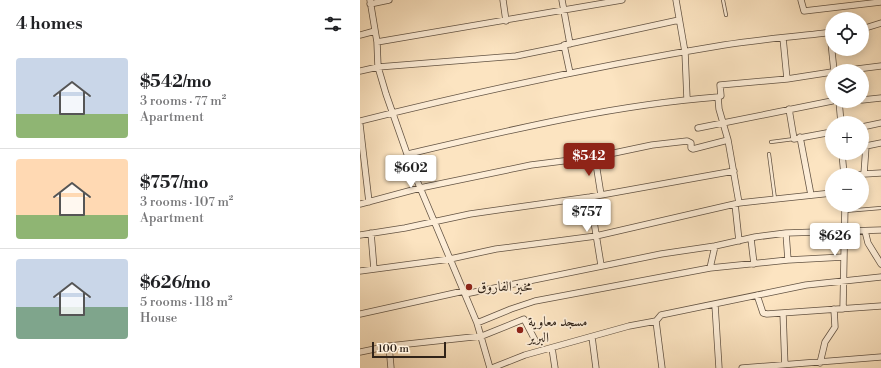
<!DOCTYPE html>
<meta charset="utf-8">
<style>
body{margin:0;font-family:"Libre Bodoni",Amiri,serif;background:#f2f2f2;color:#202124;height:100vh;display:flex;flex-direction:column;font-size:15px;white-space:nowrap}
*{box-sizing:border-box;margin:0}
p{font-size:13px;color:#757577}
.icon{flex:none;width:22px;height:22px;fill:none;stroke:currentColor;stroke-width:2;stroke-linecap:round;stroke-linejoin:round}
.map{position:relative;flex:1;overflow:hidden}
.panel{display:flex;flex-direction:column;background:#fff;width:360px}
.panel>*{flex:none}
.fabs{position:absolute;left:465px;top:12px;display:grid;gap:8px}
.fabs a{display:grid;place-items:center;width:44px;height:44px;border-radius:50%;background:#fff;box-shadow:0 2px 10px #0003;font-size:20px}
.scale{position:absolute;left:12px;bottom:10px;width:74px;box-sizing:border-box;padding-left:4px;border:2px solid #302319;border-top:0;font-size:11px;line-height:14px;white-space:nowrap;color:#302319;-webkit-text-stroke:3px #fdedd7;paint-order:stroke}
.price{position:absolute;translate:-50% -34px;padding:0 9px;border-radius:4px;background:#fff;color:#222;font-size:13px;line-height:26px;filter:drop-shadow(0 1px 2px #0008)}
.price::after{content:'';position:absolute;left:50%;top:24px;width:12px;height:9px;margin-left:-6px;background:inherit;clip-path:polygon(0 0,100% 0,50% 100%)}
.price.active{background:#8f2418;color:#fff}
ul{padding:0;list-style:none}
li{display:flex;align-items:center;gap:12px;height:100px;padding:0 16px}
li+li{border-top:1px solid #e0e0e0}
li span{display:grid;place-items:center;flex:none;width:112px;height:80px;border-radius:4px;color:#555}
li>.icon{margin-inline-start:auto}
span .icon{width:48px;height:48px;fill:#fffc;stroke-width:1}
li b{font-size:17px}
h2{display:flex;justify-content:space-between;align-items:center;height:48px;padding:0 16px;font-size:17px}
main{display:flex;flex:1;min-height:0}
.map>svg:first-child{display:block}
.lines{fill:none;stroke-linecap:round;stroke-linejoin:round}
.lane-casing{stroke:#635343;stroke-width:4}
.street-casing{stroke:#635343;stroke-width:7}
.lane{stroke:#fdedd7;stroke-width:2.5}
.street{stroke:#fdedd7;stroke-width:5.5}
.poi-dot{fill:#8f2418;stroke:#fdedd7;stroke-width:1.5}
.labels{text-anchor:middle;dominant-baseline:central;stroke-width:3.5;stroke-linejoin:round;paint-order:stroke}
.poi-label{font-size:14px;fill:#302319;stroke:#fdedd7;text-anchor:start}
</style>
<main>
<section class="panel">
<h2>4 homes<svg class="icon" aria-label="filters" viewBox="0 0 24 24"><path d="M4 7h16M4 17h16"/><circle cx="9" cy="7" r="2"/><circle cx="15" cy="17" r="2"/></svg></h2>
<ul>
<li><span style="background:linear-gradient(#c9d6e8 70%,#8fb573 0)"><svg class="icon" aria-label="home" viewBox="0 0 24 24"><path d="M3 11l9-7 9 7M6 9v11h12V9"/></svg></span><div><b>$542/mo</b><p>3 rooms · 77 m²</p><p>Apartment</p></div></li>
<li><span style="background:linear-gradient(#ffd9b3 70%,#8fb573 0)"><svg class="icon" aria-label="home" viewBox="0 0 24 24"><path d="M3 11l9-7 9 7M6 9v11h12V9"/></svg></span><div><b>$757/mo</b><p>3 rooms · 107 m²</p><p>Apartment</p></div></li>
<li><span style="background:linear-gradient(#c9d6e8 60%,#7fa58c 0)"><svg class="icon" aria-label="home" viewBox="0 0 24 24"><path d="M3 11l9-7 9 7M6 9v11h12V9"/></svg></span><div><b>$626/mo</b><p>5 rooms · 118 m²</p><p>House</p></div></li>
</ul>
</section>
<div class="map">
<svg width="521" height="368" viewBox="0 0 521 368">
<rect width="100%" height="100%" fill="#fce4c1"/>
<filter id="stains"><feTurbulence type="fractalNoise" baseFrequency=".005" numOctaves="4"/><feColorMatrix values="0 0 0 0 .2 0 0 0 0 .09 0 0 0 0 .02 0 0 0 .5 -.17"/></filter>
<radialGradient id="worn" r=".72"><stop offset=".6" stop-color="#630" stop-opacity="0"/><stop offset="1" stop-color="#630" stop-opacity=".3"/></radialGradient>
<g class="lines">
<g class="lane-casing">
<path id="lane" d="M363 0 366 15
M411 142 434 139
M409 154 415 199
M485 211 521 208"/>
</g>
<g class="street-casing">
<path id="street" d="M10 0 17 42 18 67 26 94 53 171 117 323 130 368
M143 0 146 21
M202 0 210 44
M316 0 325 52 327 99
M441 0 444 11 521 2
M10 4 29 0
M502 29 521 23
M470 33 474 71
M0 35 15 31
M423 38 427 79
M17 42 262 0
M0 71 18 67 156 56 205 46
M481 71 521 66
M210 73 204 45 319 20
M502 100 521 98
M479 101 481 123
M479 102 491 101
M429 109 434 139 472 132
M0 121C120 91 241 65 364 45 400 39 436 37 472 32
M0 125 9 202
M502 127 521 123
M338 128 472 101
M440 137 451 195
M521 143 506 146 504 174 521 173
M482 153 484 175
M48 154C150 130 253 105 358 97
M235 157 241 195
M496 175 504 174
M230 197 241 265
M379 203 368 140 359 109 358 97 361 96 360 85 427 79 472 72
M0 204 60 188 171 165 235 157 292 145 327 141 331 143V148L333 149 368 140
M375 204 379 241
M505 231 508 243 521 264
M11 233 14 269
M0 235 45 228 110 214 230 197 374 171
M391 239 394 264
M428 260 484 257
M350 268 428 260 426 233
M0 271 90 259 136 249 236 236 379 203 472 193
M105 294 301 254 355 246
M397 295 403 313 407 314 521 306
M355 305 359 368
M483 309 485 205
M423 313 425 368
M0 314 104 291
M296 321 302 368
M117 323 151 309 175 301 350 268 355 246 395 237 426 233 521 230
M232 337 236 368
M29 346 31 368
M192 348 195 368
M0 352 29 346 122 336 164 319 175 340
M460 363 465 342 475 327 474 309
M132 368 165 355 269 326 296 321 301 315 446 285 521 277
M382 368 521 357"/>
</g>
<use href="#lane" class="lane"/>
<use href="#street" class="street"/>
</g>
<g class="poi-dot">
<circle cx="109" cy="287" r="4"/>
<circle cx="160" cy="330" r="4"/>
</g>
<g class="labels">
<g class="poi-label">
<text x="117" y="287">مخبز الفاروق</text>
<text x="168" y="322">مسجد معاوية<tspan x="168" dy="16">البرير</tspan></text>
</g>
</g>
<rect width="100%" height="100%" filter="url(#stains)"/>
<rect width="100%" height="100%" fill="url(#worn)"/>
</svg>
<div class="fabs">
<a><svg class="icon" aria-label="locate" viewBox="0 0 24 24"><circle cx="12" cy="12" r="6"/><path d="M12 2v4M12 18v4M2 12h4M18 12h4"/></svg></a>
<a><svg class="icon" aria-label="layers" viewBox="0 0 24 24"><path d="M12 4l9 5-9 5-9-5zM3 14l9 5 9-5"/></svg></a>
<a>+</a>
<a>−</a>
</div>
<div class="scale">100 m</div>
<b class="price active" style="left:229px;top:177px">$542</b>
<b class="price" style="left:51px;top:189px">$602</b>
<b class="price" style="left:227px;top:233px">$757</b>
<b class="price" style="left:475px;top:257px">$626</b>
</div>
</main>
